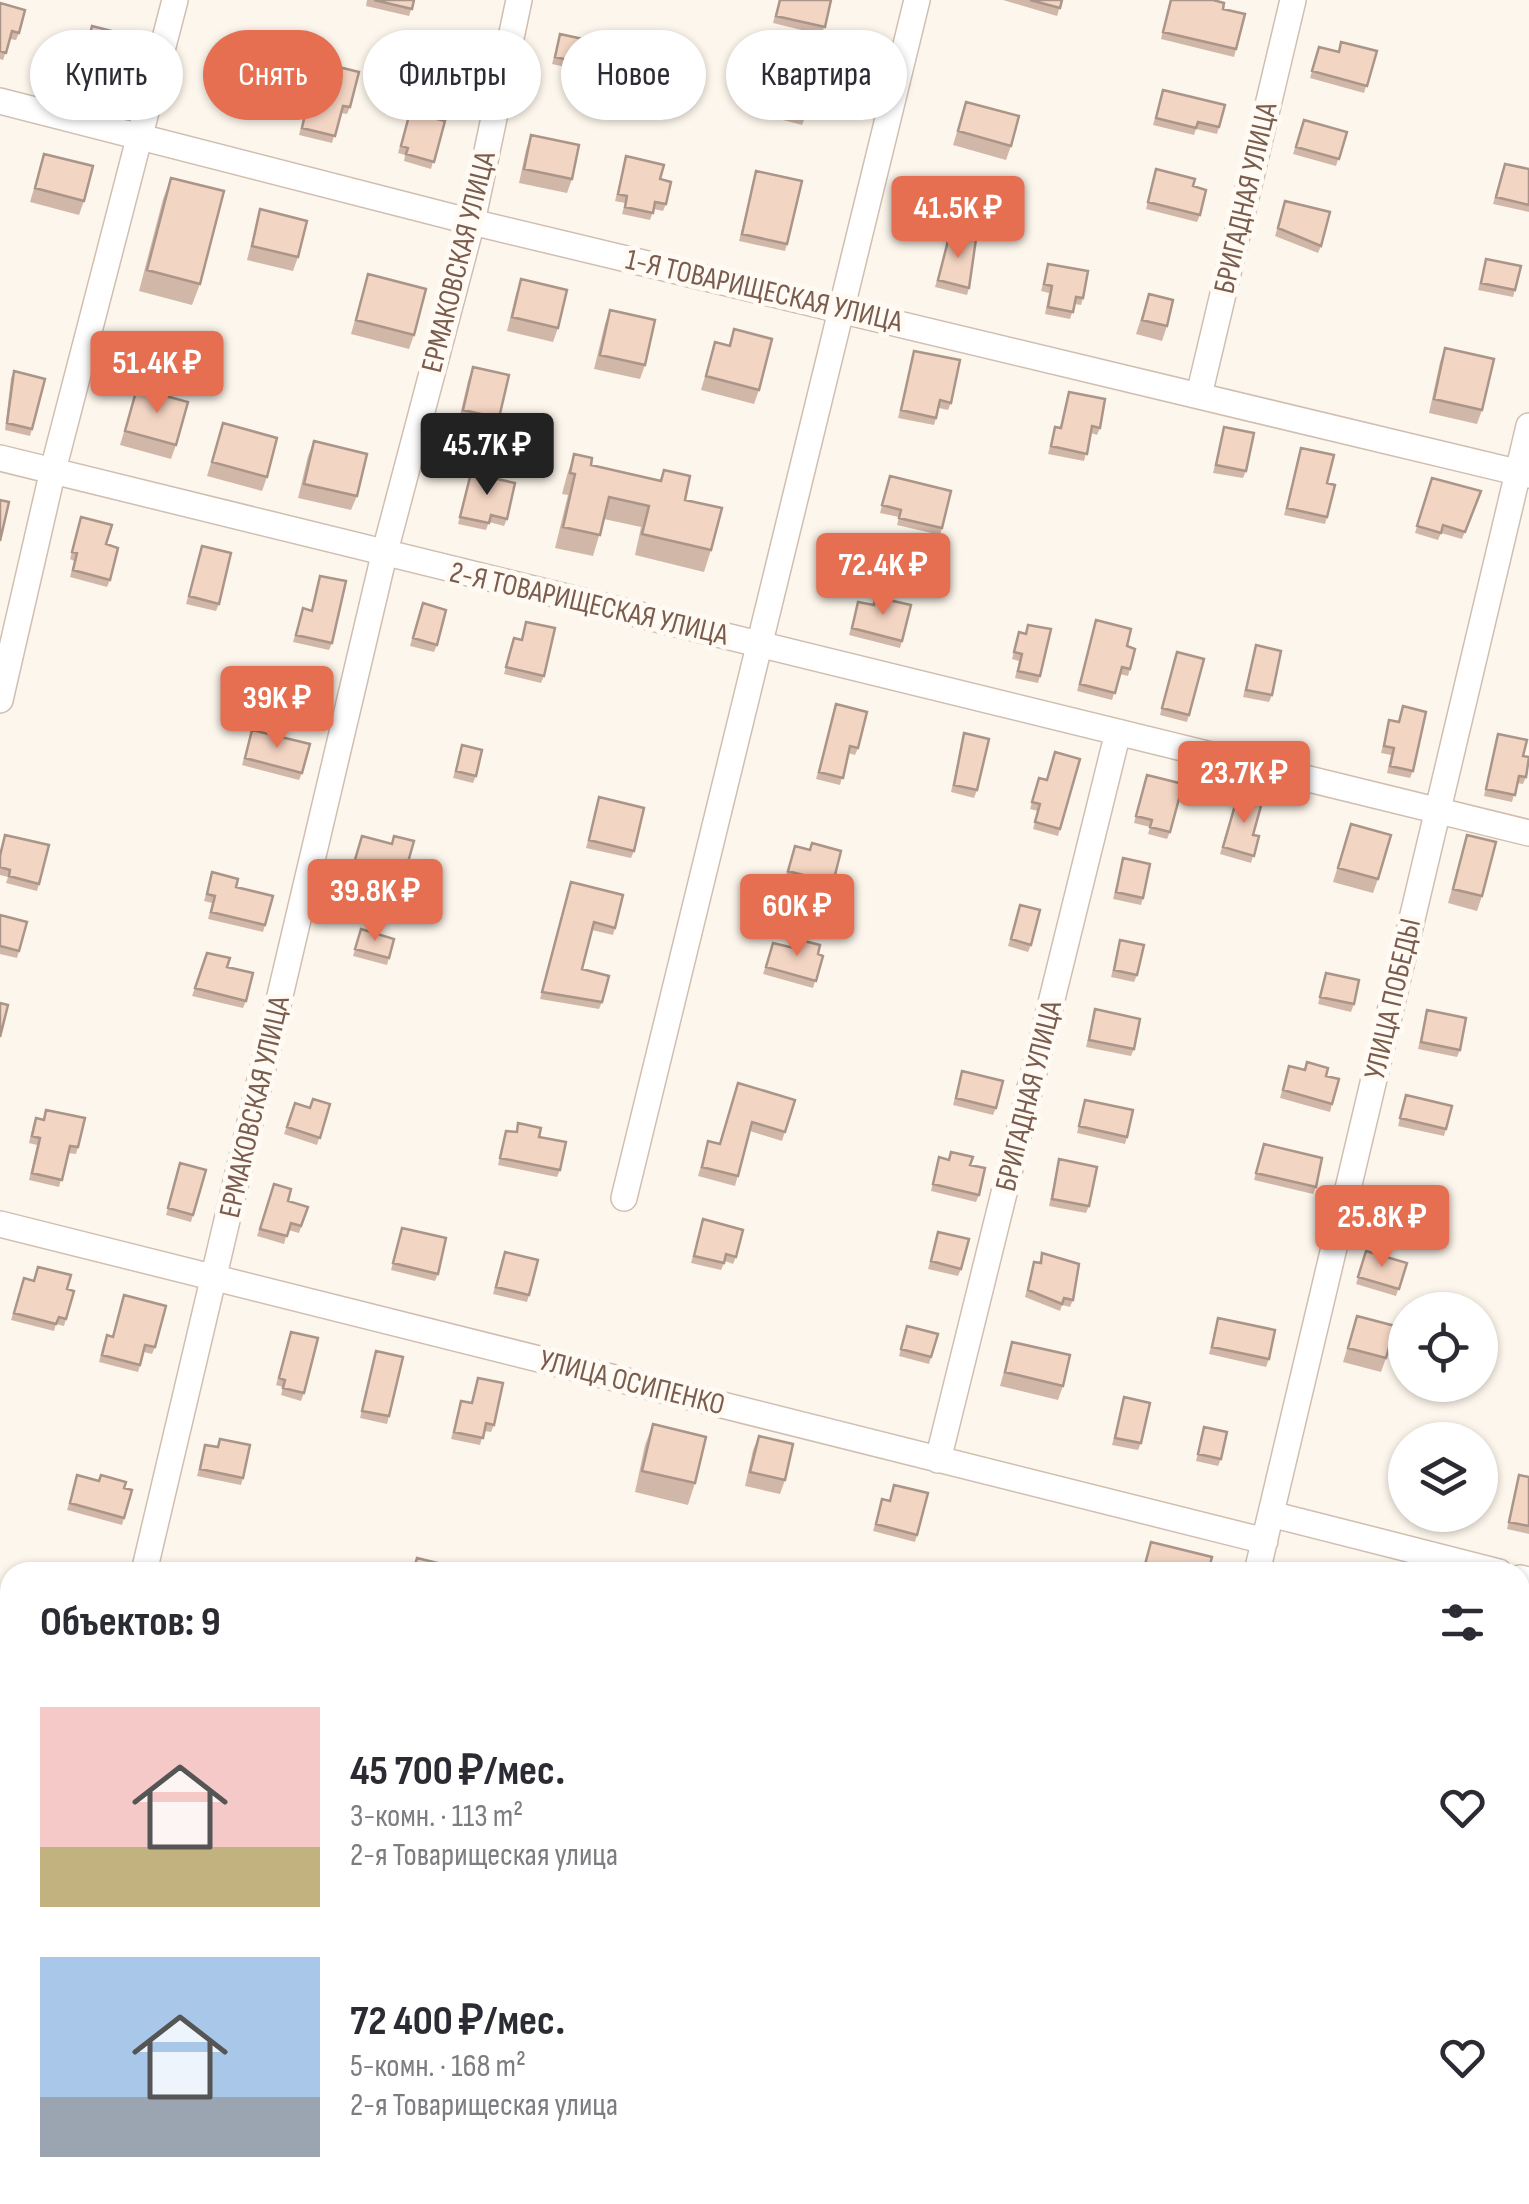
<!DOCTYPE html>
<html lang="ru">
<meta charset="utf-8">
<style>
body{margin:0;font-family:"Sofia Sans Condensed",sans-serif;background:#f7f7f7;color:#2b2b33;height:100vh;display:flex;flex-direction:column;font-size:38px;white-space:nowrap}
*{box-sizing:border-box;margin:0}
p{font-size:32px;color:#7c7c81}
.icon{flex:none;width:55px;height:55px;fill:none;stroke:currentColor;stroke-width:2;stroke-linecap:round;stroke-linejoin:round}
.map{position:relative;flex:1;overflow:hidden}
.details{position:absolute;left:0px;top:1562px;width:1530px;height:642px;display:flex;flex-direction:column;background:#fff;border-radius:30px 30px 0 0;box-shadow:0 2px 8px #0004}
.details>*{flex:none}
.guide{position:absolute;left:30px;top:30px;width:1000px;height:90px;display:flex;gap:20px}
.fabs{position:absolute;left:1388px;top:1292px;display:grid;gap:20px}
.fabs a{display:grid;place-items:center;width:110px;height:110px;border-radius:50%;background:#fff;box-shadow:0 2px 8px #0004;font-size:50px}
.price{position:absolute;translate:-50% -85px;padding:0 22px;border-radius:10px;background:#e76f51;color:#fff;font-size:32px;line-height:65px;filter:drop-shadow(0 2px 5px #0008)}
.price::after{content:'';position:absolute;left:50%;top:60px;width:30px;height:22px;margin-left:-15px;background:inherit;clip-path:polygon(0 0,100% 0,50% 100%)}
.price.active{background:#222;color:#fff}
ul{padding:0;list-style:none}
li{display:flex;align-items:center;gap:30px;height:250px;padding:0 40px}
li span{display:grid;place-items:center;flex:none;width:280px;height:200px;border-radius:0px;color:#555}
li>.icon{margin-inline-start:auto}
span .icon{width:120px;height:120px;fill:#fffc;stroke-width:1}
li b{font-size:42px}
h2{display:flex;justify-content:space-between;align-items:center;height:120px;padding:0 40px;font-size:42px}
.tag{padding:0 35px;border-radius:45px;background:#fff;box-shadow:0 2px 8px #0004;font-size:35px;line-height:90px}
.tag.active{background:#e76f51;color:#fff}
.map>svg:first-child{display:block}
.garden{fill:url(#garden-dots)}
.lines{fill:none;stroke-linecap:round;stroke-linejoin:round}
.street-casing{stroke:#d1beb0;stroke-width:28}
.street{stroke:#fff;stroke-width:25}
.wall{fill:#d1b7a8}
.building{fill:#f3d5c3;stroke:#aa9588;stroke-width:2.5}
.labels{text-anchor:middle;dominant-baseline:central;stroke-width:10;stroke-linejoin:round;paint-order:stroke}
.street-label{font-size:30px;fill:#7a5c4d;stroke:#fffaf3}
</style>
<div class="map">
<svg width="1529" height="2204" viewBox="0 0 1529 2204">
<defs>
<pattern id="garden-dots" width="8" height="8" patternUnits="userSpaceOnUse" patternTransform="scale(2.5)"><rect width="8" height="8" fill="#d8ecc9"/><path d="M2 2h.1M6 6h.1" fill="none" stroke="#b4c2a5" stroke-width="1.8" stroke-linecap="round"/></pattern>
</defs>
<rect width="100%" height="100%" fill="#fdf6ec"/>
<path class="garden" d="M1520 2034H1529V2204H1444L1446 2195H1520Z"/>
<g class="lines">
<g class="street-casing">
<path id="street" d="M0 101 472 222 1529 475
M1199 395 1293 0
M0 458 1529 833
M0 700 53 470 175 0
M624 1198 917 0
M0 1224 1265 1541
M938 1460 1118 732
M1271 1514 1499 1572
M144 1572 384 555 472 222 519 0
M1257 1572 1529 426
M1520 1578 1529 1580
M1520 1813 1529 1777
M0 2044 10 2046
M1094 2204 1096 2195
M1421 2204 1423 2195"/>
</g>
<use href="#street" class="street"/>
</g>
<path class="wall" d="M367 0H414L409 16 366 6Z
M779 0H831L822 35 773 23Z
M1003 0H1062L1057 16Z
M1170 0H1213L1223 9 1236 49 1234 57 1161 39Z
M0 3 19 33 16 40 10 39 3 60 0 59Z
M92 26 119 67 114 81 79 73Z
M560 34 596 66 593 73 552 64Z
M1319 47 1338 52 1377 51 1364 93 1310 78Z
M314 61 350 107 347 114 341 113 332 143 299 135 308 99 304 98Z
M763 79 805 118 802 125 753 112Z
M1161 97 1219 127 1217 134 1196 129 1194 135 1153 125Z
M966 102 1011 146 1006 160 953 145Z
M410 112 445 121 431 169 404 161 405 155 398 153Z
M1304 120 1347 132 1336 166 1293 154Z
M531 135 572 179 567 193 519 183 526 150Z
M44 154 84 201 79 215 30 202Z
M626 156 660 179 666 204 663 211 654 209 650 220 622 214 625 203 615 201Z
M1156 169 1193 186 1200 215 1197 222 1146 209Z
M756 171 787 244 785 251 739 241Z
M1502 171 1529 179V212L1493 204Z
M171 178 200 284 192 305 139 291 163 199Z
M1285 201 1321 246 1318 253 1275 236Z
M260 209 298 257 293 271 247 260Z
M948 240 969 288 967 295 935 287Z
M1486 259 1515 290 1513 297 1478 290Z
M1048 264 1083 298 1081 305 1075 304 1070 319 1045 314 1049 293 1041 291Z
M368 274 414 335 409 349 351 334Z
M521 279 558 328 553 342 507 331 516 294Z
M1149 294 1167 326 1162 341 1136 334Z
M610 310 645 365 640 379 594 369 605 324Z
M734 329 759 390 754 404 701 390 715 342 728 346Z
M1445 348 1482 410 1477 424 1429 413 1440 362Z
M914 351 951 403 948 410 939 408 934 425 898 418Z
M473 367 499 418 494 432 458 424 468 381Z
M14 371 32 429 30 436 5 430 11 378Z
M137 388 176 445 171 459 120 445Z
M1069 392 1100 428 1097 435 1091 433 1084 461 1048 454 1055 427 1060 428Z
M223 423 267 477 262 491 207 476Z
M1224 427 1246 471 1243 478 1213 473Z
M314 441 357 496 351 510 298 498 308 456Z
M1301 448 1327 517 1325 524 1284 515Z
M574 454 591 465 660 480 664 470 685 500 711 550 704 572 635 555 641 527 604 519 593 556 555 548 568 495 562 494 567 475Z
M471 473 507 519 504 526 489 522 486 530 458 524Z
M890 476 942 528 940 535 897 525 899 517 880 513Z
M1432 478 1481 491 1462 539 1441 533 1438 540 1415 533Z
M79 525 106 544 110 580 107 587 70 577 74 561 70 559Z
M202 546 219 604 216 611 186 604Z
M320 576 332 643 329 650 293 642 303 608 311 611Z
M875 597 902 641 900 648 849 635 858 602 872 605Z
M420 610 437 645 434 652 410 646Z
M1096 620 1127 646 1130 669 1128 676 1120 674 1112 700 1077 691Z
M526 622 544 676 541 683 504 674 514 638 521 640Z
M1028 625 1040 676 1038 683 1015 678 1019 661 1012 659 1019 632 1025 634Z
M1256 645 1272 695 1269 702 1243 697Z
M1174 659 1189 715 1187 722 1160 715Z
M1403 706 1413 771 1410 778 1387 773 1391 755 1381 753 1389 720 1399 722Z
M834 711 858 748 855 755 848 753 840 785 816 779Z
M964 733 977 790 974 798 951 792Z
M1498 734 1523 756 1526 777 1523 784 1517 783 1512 802 1484 796Z
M250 737 302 773 299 780 242 765Z
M462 745 476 776 473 783 453 778Z
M1039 778 1047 780 1060 829 1058 836 1033 829 1038 811 1030 809Z
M1145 782 1170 832 1167 839 1148 834 1150 827 1134 823Z
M599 797 634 851 631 858 586 848Z
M1235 802 1253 835 1259 836 1251 863 1220 854Z
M1351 824 1378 879 1373 893 1333 882Z
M5 835 39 884 37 891 6 883 8 877 0 875V852Z
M1467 835 1482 896 1477 911 1448 903Z
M362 836 391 843 404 876 402 883 352 870Z
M795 846 833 883 830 890 785 878Z
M1123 858 1143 898 1141 905 1113 899Z
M212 872 265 925 263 932 208 919 212 903 204 901Z
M568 890 615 928 613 935 592 930 582 969 602 1002 599 1009 540 999Z
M1018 912 1031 945 1028 952 1008 946Z
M0 915 19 951 17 958 0 954Z
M361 929 394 939 387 965 353 956Z
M1120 940 1137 975 1134 982 1111 977Z
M773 943 823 956 813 988 763 974Z
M207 953 227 967 246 1001 243 1008 192 996Z
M1326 973 1354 1004 1351 1012 1318 1004Z
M1095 1009 1134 1049 1131 1056 1086 1047Z
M1427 1010 1460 1050 1457 1057 1418 1049Z
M1307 1062 1332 1104 1330 1112 1280 1098 1287 1073 1304 1070Z
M962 1071 996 1108 993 1115 953 1105Z
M738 1083 795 1100 782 1141 750 1131 735 1186 698 1176 708 1141 719 1144Z
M1406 1095 1446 1129 1444 1136 1398 1126Z
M1085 1100 1127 1137 1125 1144 1077 1133Z
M295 1103 310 1107 330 1104 317 1145 284 1134Z
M46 1110 78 1147 76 1154 68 1153 59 1187 29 1180 37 1145 29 1143 33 1125 36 1118 43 1119Z
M518 1123 560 1170 557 1177 498 1165 506 1131 516 1132Z
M1264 1144 1316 1187 1313 1194 1254 1180Z
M939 1157 970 1165 979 1195 976 1202 931 1191Z
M1059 1159 1089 1206 1086 1213 1049 1206Z
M178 1170 193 1215 191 1222 166 1215Z
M274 1184 288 1201 308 1207 299 1233 288 1230 284 1244 257 1236Z
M703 1219 736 1257 733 1264 725 1261 721 1270 691 1263Z
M402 1228 438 1274 435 1281 391 1270Z
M938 1232 961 1269 958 1276 928 1269Z
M1366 1251 1407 1263 1396 1296 1356 1284Z
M1042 1253 1073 1300 1070 1307 1062 1305 1060 1311 1025 1297 1034 1262 1039 1263Z
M502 1259 529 1295 527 1302 493 1294Z
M24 1278 67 1289 66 1319 64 1326 56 1324 54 1331 11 1320Z
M124 1295 155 1347 152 1354 144 1352 138 1372 99 1362 104 1342 113 1337Z
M1357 1316 1386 1358 1381 1372 1343 1362Z
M1218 1318 1269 1359 1266 1367 1209 1354Z
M907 1326 938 1334 929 1364 899 1356Z
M291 1332 304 1393 301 1401 281 1395 283 1387 276 1385Z
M1012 1342 1063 1386 1058 1400 1000 1386Z
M376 1351 389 1416 387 1424 360 1418Z
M478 1378 494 1425 491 1432 484 1431 480 1445 451 1439 461 1401 471 1403Z
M1124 1397 1141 1443 1138 1450 1112 1445Z
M653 1424 695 1483 688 1505 635 1492 645 1445Z
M1204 1427 1221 1459 1218 1466 1196 1461Z
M759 1436 785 1480 780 1494 745 1486 753 1450Z
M205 1445 217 1447 243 1478 241 1485 197 1476Z
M77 1475 132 1490 122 1525 67 1510Z
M1519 1475 1529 1477V1534L1507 1529Z
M882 1499 889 1501 917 1535 915 1542 873 1531Z
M1022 2195H1048L1046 2201Z"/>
<path class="building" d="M374 0H414L412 9Z
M780 0H831L825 27 776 16Z
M1030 0H1062L1060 8Z
M1171 0H1213L1224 3 1223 9 1245 14 1236 49 1163 32Z
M0 3 25 10 19 33 12 31 6 53 0 51Z
M92 26 127 35 119 67 84 59Z
M560 34 601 43 596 66 555 57Z
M1341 42 1377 51 1367 86 1312 71 1319 47 1339 52Z
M314 61 359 72 350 107 343 106 335 136 302 128 310 92 306 91Z
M763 79 812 92 805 118 755 105Z
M1163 90 1225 105 1219 127 1198 122 1196 128 1156 118Z
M966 102 1019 116 1011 146 958 131Z
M410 112 445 121 434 162 406 154 408 148 401 146Z
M1304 120 1347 132 1339 159 1296 147Z
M531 135 579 145 572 179 524 169Z
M44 154 93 166 84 201 35 188Z
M626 156 664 165 660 179 671 182 666 204 655 202 653 213 625 207 627 196 618 194Z
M1505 164 1529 169V205L1496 197Z
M1156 169 1195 179 1193 186 1206 190 1200 215 1148 202Z
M756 171 802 181 787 244 742 234Z
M171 178 224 191 200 284 147 270Z
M1285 201 1330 212 1321 246 1278 228Z
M260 209 307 221 298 257 252 246Z
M950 233 976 239 969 288 938 280Z
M1486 259 1521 266 1515 290 1481 283Z
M1048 264 1088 271 1083 298 1076 297 1073 312 1048 307 1052 286 1044 284Z
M368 274 426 289 414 335 356 320Z
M521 279 567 290 558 328 512 317Z
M1149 294 1173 300 1167 326 1142 320Z
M610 310 655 320 645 365 600 355Z
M734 329 772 339 759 390 706 376 715 342 730 346Z
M1445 348 1494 359 1482 410 1434 399Z
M914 351 960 360 951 403 940 400 936 418 901 410Z
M473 367 509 375 499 418 463 410Z
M14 371 45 379 32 429 7 423Z
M137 388 188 402 176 445 125 431Z
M1069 392 1105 399 1100 428 1092 426 1087 454 1051 446 1055 427 1061 428Z
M223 423 277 438 267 477 212 462Z
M1224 427 1254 433 1246 471 1216 465Z
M314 441 367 454 357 496 304 484Z
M1301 448 1334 455 1327 483 1335 485 1327 517 1287 508Z
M574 454 592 458 591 465 661 481 664 470 690 476 685 500 722 508 711 550 642 534 649 506 609 497 600 535 563 527 575 474 570 473Z
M471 473 515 483 507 519 491 515 489 523 460 517Z
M890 476 951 491 942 528 899 518 901 510 882 505Z
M1432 478 1481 491 1465 532 1443 525 1441 533 1417 526Z
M0 500 9 502 0 541Z
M81 517 112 525 106 544 118 548 110 580 73 570 77 553 72 552Z
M202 546 231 553 219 604 189 596Z
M320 576 346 581 332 643 296 635 303 608 312 611Z
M875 597 911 605 902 641 852 628 858 602 874 605Z
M423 603 446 610 437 645 413 638Z
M1096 620 1131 629 1127 646 1135 649 1130 669 1122 667 1115 693 1080 684Z
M526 622 555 628 544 676 506 667 514 638 522 640Z
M1028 625 1051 629 1040 676 1018 671 1022 654 1014 652 1019 632 1026 634Z
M1256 645 1281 651 1272 695 1246 690Z
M1177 652 1204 659 1189 715 1162 708Z
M836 704 867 712 858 748 850 746 843 778 819 772Z
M1403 706 1426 712 1413 771 1390 766 1394 748 1384 746 1389 720 1399 722Z
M252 730 310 744 302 773 245 758Z
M964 733 989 739 977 790 954 785Z
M1498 734 1527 740 1523 756 1529 757 1526 777 1519 776 1515 795 1486 789Z
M462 745 482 750 476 776 456 771Z
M1055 752 1080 759 1060 829 1035 822 1040 804 1032 802 1039 778 1047 780Z
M1147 775 1183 784 1170 832 1150 827 1152 820 1136 816Z
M1238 795 1262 802 1253 835 1259 836 1254 856 1223 847Z
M599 797 644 808 634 851 589 840Z
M1351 824 1391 835 1378 879 1338 868Z
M5 835 49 845 39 884 9 876 10 870 0 867V856Z
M1467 835 1496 842 1482 896 1453 889Z
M362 836 392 844 394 836 414 841 404 876 354 863Z
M812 843 841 851 833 883 788 871 795 846 810 850Z
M1123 858 1150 864 1143 898 1116 892Z
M212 872 238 879 236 887 273 896 265 925 211 912 215 896 207 894Z
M571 882 623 895 615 928 594 922 582 969 609 976 602 1002 542 992Z
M1020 905 1040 910 1031 945 1011 939Z
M0 915 27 922 19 951 0 946Z
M361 929 394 939 389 958 355 949Z
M796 939 820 945 818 954 823 956 816 981 766 967 773 943 794 948Z
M1120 940 1144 945 1137 975 1114 970Z
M207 953 230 958 227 967 253 973 246 1001 195 988Z
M1326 973 1359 980 1354 1004 1320 997Z
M0 1003 8 1005 0 1037Z
M1095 1009 1140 1019 1134 1049 1089 1040Z
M1427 1010 1466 1018 1460 1050 1421 1042Z
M1307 1062 1328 1068 1326 1076 1339 1079 1332 1104 1283 1090 1289 1066 1305 1070Z
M962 1071 1003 1081 996 1108 956 1098Z
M738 1083 795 1100 785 1132 752 1122 738 1176 702 1167 708 1141 720 1144Z
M1406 1095 1452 1106 1446 1129 1400 1118Z
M313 1099 330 1104 320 1138 287 1127 295 1103 310 1108Z
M1085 1100 1133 1110 1127 1137 1079 1126Z
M46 1110 85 1118 78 1147 70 1146 62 1180 32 1173 40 1138 32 1136 36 1118 44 1120Z
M518 1123 541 1128 539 1137 566 1142 560 1170 500 1158 506 1131 517 1132Z
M1264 1144 1322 1158 1316 1187 1256 1173Z
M951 1152 973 1157 970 1165 985 1168 979 1195 933 1184 939 1157 949 1160Z
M1059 1159 1097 1167 1089 1206 1052 1199Z
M180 1163 206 1170 193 1215 168 1208Z
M274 1184 291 1189 288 1201 308 1207 301 1226 291 1223 287 1236 260 1229Z
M703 1219 743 1230 736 1257 726 1254 724 1263 694 1256Z
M402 1228 446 1238 438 1274 393 1263Z
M938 1232 969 1239 961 1269 931 1261Z
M1366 1251 1407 1263 1399 1289 1358 1277Z
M505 1252 538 1260 529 1295 496 1287Z
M1042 1253 1079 1264 1073 1300 1064 1298 1062 1304 1028 1290 1034 1262 1041 1263Z
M38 1267 71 1275 67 1289 74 1291 66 1319 59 1317 56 1324 14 1313 24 1278 34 1281Z
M124 1295 166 1306 155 1347 145 1345 140 1365 102 1355 107 1335 113 1337Z
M1357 1316 1395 1326 1386 1358 1348 1348Z
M1218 1318 1275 1330 1269 1359 1212 1347Z
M907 1326 938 1334 931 1357 901 1349Z
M291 1332 318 1338 304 1393 283 1388 285 1380 279 1378Z
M1012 1342 1070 1355 1063 1386 1005 1372Z
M376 1351 403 1357 389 1416 362 1411Z
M478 1378 503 1383 494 1425 486 1423 483 1438 454 1432 461 1401 472 1403Z
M1124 1397 1150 1403 1141 1443 1115 1438Z
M653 1424 706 1437 695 1483 642 1471Z
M1204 1427 1227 1432 1221 1459 1198 1454Z
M759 1436 793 1444 785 1480 750 1472Z
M220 1439 250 1445 243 1478 200 1469 205 1445 218 1447Z
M77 1475 99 1481 101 1475 126 1482 124 1488 132 1490 124 1518 70 1503Z
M1519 1475 1529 1477V1526L1509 1522Z
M894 1485 928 1493 917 1535 876 1524 882 1499 890 1501Z
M1151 1542 1212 1557 1208 1572H1143Z
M417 1558 458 1568 457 1572H413Z"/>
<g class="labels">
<g class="street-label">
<text transform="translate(1246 198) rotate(-77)">БРИГАДНАЯ УЛИЦА</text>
<text transform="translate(459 262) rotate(-76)">ЕРМАКОВСКАЯ УЛИЦА</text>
<text transform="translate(764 291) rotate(13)">1-Я ТОВАРИЩЕСКАЯ УЛИЦА</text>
<text transform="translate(589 604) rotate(13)">2-Я ТОВАРИЩЕСКАЯ УЛИЦА</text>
<text transform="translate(1393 999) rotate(-77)">УЛИЦА ПОБЕДЫ</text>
<text transform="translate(1029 1096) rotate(-76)">БРИГАДНАЯ УЛИЦА</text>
<text transform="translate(255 1107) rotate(-77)">ЕРМАКОВСКАЯ УЛИЦА</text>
<text transform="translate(632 1383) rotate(14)">УЛИЦА ОСИПЕНКО</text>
</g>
</g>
</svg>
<div class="fabs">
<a><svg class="icon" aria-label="locate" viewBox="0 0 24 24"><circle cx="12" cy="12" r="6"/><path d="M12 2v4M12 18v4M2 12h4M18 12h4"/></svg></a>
<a><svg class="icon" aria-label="layers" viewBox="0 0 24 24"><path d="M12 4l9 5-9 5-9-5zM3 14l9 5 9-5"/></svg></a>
</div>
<b class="price" style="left:958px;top:261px">41.5K ₽</b>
<b class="price" style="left:157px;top:416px">51.4K ₽</b>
<b class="price active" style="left:487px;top:498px">45.7K ₽</b>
<b class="price" style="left:883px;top:618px">72.4K ₽</b>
<b class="price" style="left:277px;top:751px">39K ₽</b>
<b class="price" style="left:1244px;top:826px">23.7K ₽</b>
<b class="price" style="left:375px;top:944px">39.8K ₽</b>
<b class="price" style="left:797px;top:959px">60K ₽</b>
<b class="price" style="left:1382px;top:1270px">25.8K ₽</b>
<div class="guide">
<a class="tag">Купить</a>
<a class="tag active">Снять</a>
<a class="tag">Фильтры</a>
<a class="tag">Новое</a>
<a class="tag">Квартира</a>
</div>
<section class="details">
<h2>Объектов: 9<svg class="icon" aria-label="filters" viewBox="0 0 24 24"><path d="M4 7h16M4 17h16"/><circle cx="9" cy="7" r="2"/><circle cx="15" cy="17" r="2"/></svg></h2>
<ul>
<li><span style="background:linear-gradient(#f6c9c9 70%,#c2b280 0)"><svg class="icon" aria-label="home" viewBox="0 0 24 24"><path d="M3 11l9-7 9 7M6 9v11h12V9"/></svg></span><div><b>45 700 ₽/мес.</b><p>3-комн. · 113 m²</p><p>2-я Товарищеская улица</p></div><svg class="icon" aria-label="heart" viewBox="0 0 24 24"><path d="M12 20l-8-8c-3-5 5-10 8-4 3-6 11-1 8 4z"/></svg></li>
<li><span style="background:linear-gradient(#a9c7e8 70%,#9aa5b1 0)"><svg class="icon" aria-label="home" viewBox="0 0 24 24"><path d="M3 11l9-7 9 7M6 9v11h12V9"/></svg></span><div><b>72 400 ₽/мес.</b><p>5-комн. · 168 m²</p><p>2-я Товарищеская улица</p></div><svg class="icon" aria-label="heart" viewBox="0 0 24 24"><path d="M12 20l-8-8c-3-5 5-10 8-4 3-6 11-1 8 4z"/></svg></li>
</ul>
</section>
</div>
